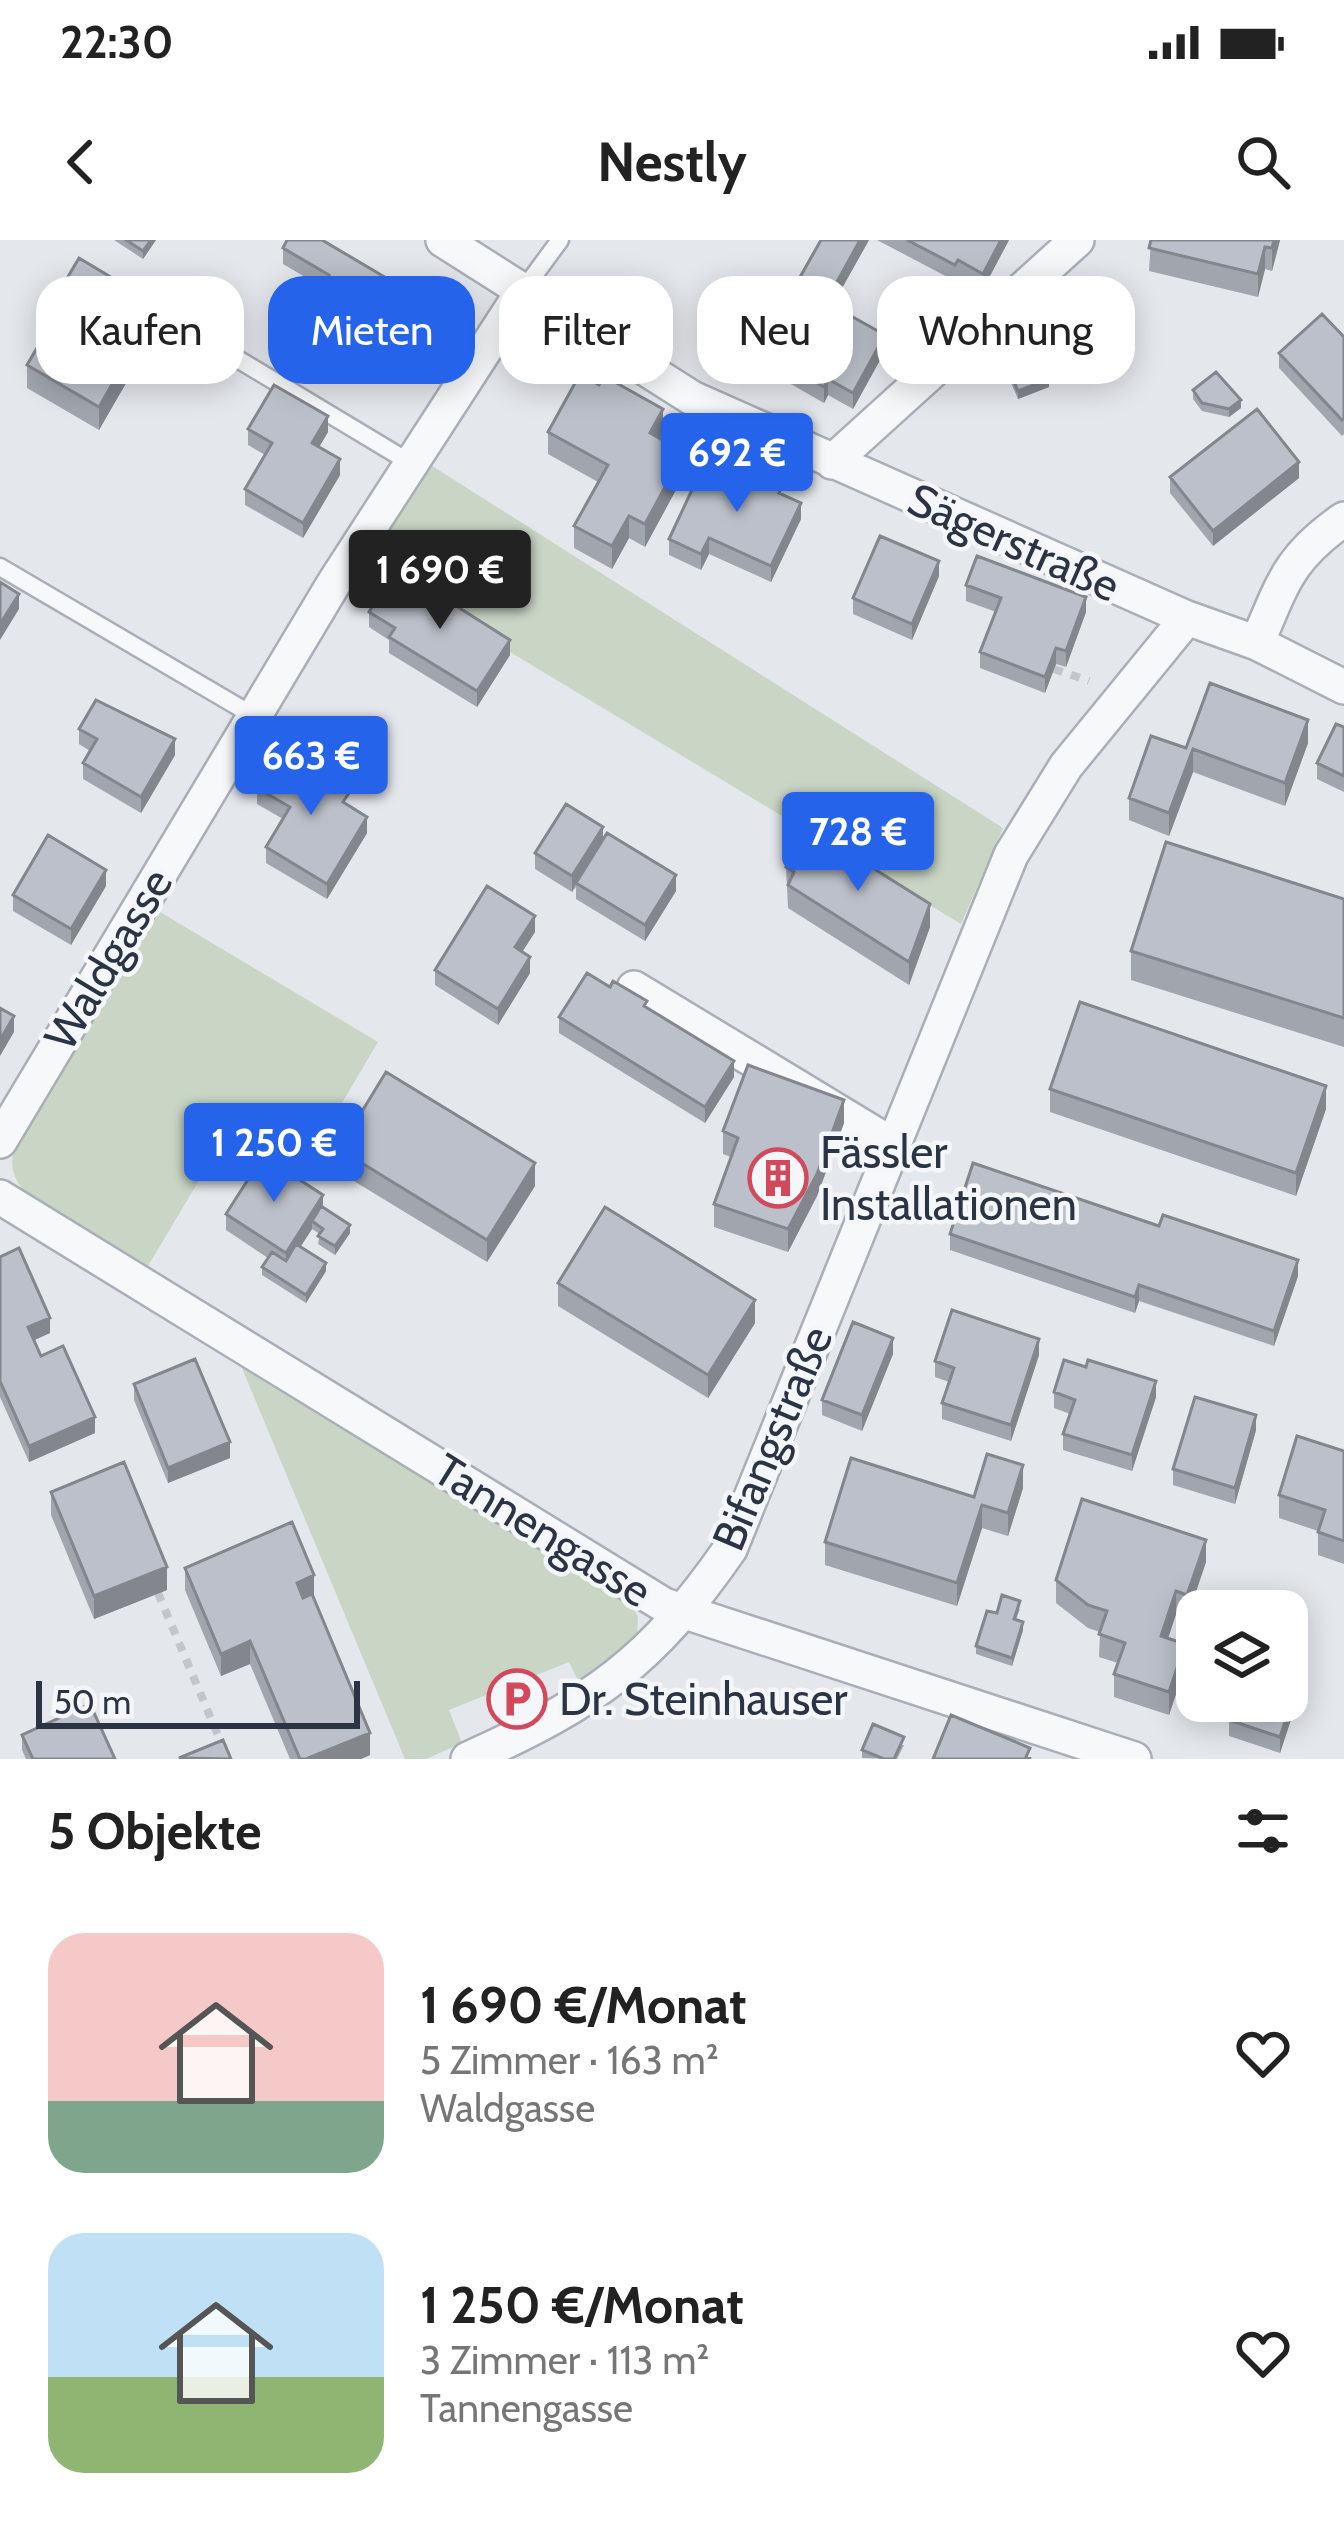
<!DOCTYPE html>
<html lang="de">
<meta charset="utf-8">
<style>
body{margin:0;font-family:Cabin,sans-serif;background:#f2f2f2;color:#222;height:100vh;display:flex;flex-direction:column;font-size:45px;white-space:nowrap}
*{box-sizing:border-box;margin:0}
p{font-size:39px;color:#767676}
.icon{flex:none;width:66px;height:66px;fill:none;stroke:currentColor;stroke-width:2;stroke-linecap:round;stroke-linejoin:round}
.map{position:relative;height:1519px;overflow:hidden}
.sheet{display:flex;flex-direction:column;background:#fff;flex:1}
.sheet>*{flex:none}
.banner{position:absolute;left:36px;top:36px;width:1272px;height:108px;display:flex;gap:24px}
.buttons{position:absolute;left:1176px;top:1350px;display:grid;gap:24px}
.buttons a{display:grid;place-items:center;width:132px;height:132px;border-radius:24px;background:#fff;box-shadow:0 6px 30px #0003;font-size:60px}
.scale{position:absolute;left:36px;bottom:30px;width:324px;box-sizing:border-box;padding-left:12px;border:6px solid #2b3445;border-top:0;font-size:33px;line-height:42px;white-space:nowrap;color:#2b3445;-webkit-text-stroke:9px #f4f6f9;paint-order:stroke}
.price{position:absolute;translate:-50% -102px;padding:0 27px;border-radius:12px;background:#2563eb;color:#fff;font-size:39px;line-height:78px;filter:drop-shadow(0 3px 6px #0008)}
.price::after{content:'';position:absolute;left:50%;top:72px;width:36px;height:27px;margin-left:-18px;background:inherit;clip-path:polygon(0 0,100% 0,50% 100%)}
.price.selected{background:#222;color:#fff}
ul{padding:0;list-style:none}
li{display:flex;align-items:center;gap:36px;height:300px;padding:0 48px}
li span{display:grid;place-items:center;flex:none;width:336px;height:240px;border-radius:36px;color:#555}
li>.icon{margin-inline-start:auto}
span .icon{width:144px;height:144px;fill:#fffc;stroke-width:1}
li b{font-size:51px}
h2{display:flex;justify-content:space-between;align-items:center;height:144px;padding:0 48px;font-size:51px}
.pill{padding:0 42px;border-radius:36px;background:#fff;box-shadow:0 6px 30px #0003;font-size:42px;line-height:108px}
.pill.selected{background:#2563eb;color:#fff}
.status{display:flex;justify-content:space-between;align-items:center;height:84px;padding:0 60px;background:#fff;direction:ltr}
.status svg{height:33px;fill:currentColor}
header{display:flex;justify-content:space-between;align-items:center;height:156px;padding:0 48px;background:#fff;font-size:54px;font-weight:800}
.map>svg:first-child{display:block}
.green{fill:#c9d6c5}
.lines{fill:none;stroke-linecap:round;stroke-linejoin:round}
.lane-casing{stroke:#a9aeb7;stroke-width:21}
.street-casing{stroke:#a9aeb7;stroke-width:38}
.path{stroke:#c2c5cb;stroke-width:8;stroke-dasharray:9 9;stroke-linecap:butt}
.lane{stroke:#f7f8fa;stroke-width:16}
.street{stroke:#f7f8fa;stroke-width:33}
.wall{fill:#a1a5ae}
.shaded-wall{fill:#83868d}
.building{fill:#bbc0ca;stroke:#83868d;stroke-width:3}
.labels{text-anchor:middle;dominant-baseline:central;stroke-width:9;stroke-linejoin:round;paint-order:stroke}
.street-label{font-size:45px;fill:#2b3445;stroke:#f4f6f9}
.poi-label{font-size:45px;fill:#2b3445;stroke:#f4f6f9;text-anchor:start}
</style>
<div class="status"><b>22:30</b><svg viewBox="0 0 49 12"><path d="M0 12V9h3v3zM5 12V6h3v6zM10 12V3h3v9zM15 12V0h3v12zM26 1h20v11H26zM47 4h2v5h-2z"/></svg></div>
<header><svg class="icon" aria-label="back" viewBox="0 0 24 24"><path d="M15 5l-7 7 7 7"/></svg>Nestly<svg class="icon" aria-label="search" viewBox="0 0 24 24"><circle cx="10" cy="10" r="6"/><path d="M15 15l6 6"/></svg></header>
<div class="map">
<svg width="1344" height="1519" viewBox="0 0 1344 1519">
<rect width="100%" height="100%" fill="#e4e7ec"/>
<path class="green" d="M426 222 1003 588 961 684 366 325Z
M155 669 378 802 301 932 229 890 148 1026 25 952C9 933 10 920 17 897Z
M239 1121 627 1356 638 1377 637 1396 582 1449 569 1422 449 1470 462 1503 426 1519H405Z"/>
<g class="lines">
<g class="lane-casing">
<path id="lane" d="M521 53 560 0
M181 85 409 222
M0 327 254 476"/>
</g>
<g class="street-casing">
<path id="street" d="M443 0 692 158 1187 378 1257 403 1344 447
M832 222 1077 0
M1257 403C1283 343 1288 318 1344 279
M634 748 893 905
M0 901 334 343 521 54
M0 957 664 1365 1134 1519
M468 1519C593 1463 651 1423 730 1309L1011 615 1066 526 1187 378"/>
</g>
<path class="path" d="M1054 429 1089 441
M158 1353 228 1519"/>
<use href="#lane" class="lane"/>
<use href="#street" class="street"/>
</g>
<path class="wall" d="M114 0H156L143 19Z
M821 0H869L832 65 885 111 853 169 828 155 824 163 747 119V103L787 60Z
M877 0H1009L983 49 958 36 955 41Z
M1151 0H1280L1272 31 1265 29 1258 57 1149 31Z
M326 3 388 55 351 118 305 92V76L322 47 283 24V8Z
M56 57 124 67 112 87 137 124 99 190 27 148V125L56 76Z
M1057 78 1028 105 1012 88V80Z
M1344 97V194L1342 196 1279 128V113Z
M1008 127 1049 147 1018 159 1008 136Z
M1193 150 1241 168 1229 177 1202 171 1193 159Z
M248 189 328 192 319 207 340 235 303 298 245 265V249L265 215 248 205Z
M548 192H663L659 199 684 235 645 307 629 298 612 329 574 308V286L598 242 548 214Z
M1170 237 1299 238 1213 306 1170 253Z
M720 248 783 255 801 279 771 342 709 314 701 330 669 315V299Z
M939 336 912 400 853 374V358Z
M966 345 1086 372 1066 427 1056 424 1045 453 980 428V412L996 372 966 361Z
M369 372 510 415 477 467 389 413V400L369 387Z
M1344 487V552L1317 539V523Z
M79 489 175 515 141 573 83 539V523L90 511 79 504Z
M1308 503 1285 566 1193 532 1169 596 1129 580V558L1186 508Z
M257 548 349 566 367 593 327 659 266 623V607L283 579 257 564Z
M603 598 676 651 645 701 576 659V647L572 652 535 629V613Z
M786 627 930 687 909 745 788 668Z
M106 646 71 705 13 671V655Z
M1344 659V807L1131 740V711Z
M535 692 522 712 530 733 498 785 435 745V730Z
M647 768 734 837 705 883 559 793V777Z
M1050 849 1326 869 1296 956 1050 872Z
M844 883 817 956 788 1012 714 987V964L731 917 723 914V891Z
M339 909 535 946 487 1022 339 932Z
M323 968 350 993 335 1015 318 1004 320 994 312 989 300 1007 326 1031 306 1063 262 1035V1027L268 1018 226 990V974Z
M950 994 1298 1036 1274 1106 1139 1061 1135 1073 950 1010Z
M0 1017 50 1093 34 1100 41 1116 95 1193 29 1222 0 1157Z
M558 1043 755 1083 708 1158 558 1066Z
M893 1114 862 1191 822 1175V1160Z
M1039 1115 1011 1201 942 1179V1163L949 1142 935 1137V1121Z
M134 1144 230 1218 168 1243 134 1160Z
M1054 1152 1156 1157 1132 1231 1063 1210V1194L1070 1174 1054 1168Z
M1256 1190 1235 1264 1173 1245V1229Z
M1344 1211V1324L1318 1315V1291L1279 1278V1255Z
M1023 1248 1008 1296 982 1288 957 1366 825 1325V1302L974 1257Z
M51 1252 167 1350 94 1379 51 1275Z
M1206 1322 1187 1378 1176 1374 1168 1399 1185 1427 1169 1475 1114 1457V1434L1118 1423 1099 1417 1100 1392 1088 1388 1056 1363V1340Z
M185 1328 314 1358 370 1515 361 1519H290L250 1424 221 1436 185 1350Z
M1020 1369 1016 1380 1023 1390 1012 1426 976 1414V1406L997 1373Z
M1303 1443 1280 1513 1229 1496V1480Z
M22 1495 115 1519H26L22 1510Z
M904 1505 897 1519 862 1518V1510Z"/>
<path class="shaded-wall" d="M151 0H156L143 19V11Z
M860 0H869L826 77V62Z
M1001 0H1009L983 49V34Z
M1274 0H1280L1272 31V8Z
M1265 7V29L1258 57V34Z
M388 39V55L351 118V103Z
M124 45V67L102 104V81Z
M1057 70V78L1028 105V97Z
M885 95V111L853 169V153Z
M137 101V124L99 190V167Z
M828 139V155L824 163V147Z
M1049 139V147L1018 159V151Z
M1241 160V168L1229 177V169Z
M663 169V192L650 216V193Z
M328 176V192L312 219V203Z
M684 212V235L645 307V284Z
M340 219V235L303 298V283Z
M1299 222V238L1213 306V291Z
M801 263V279L771 342V326Z
M629 276V298L612 329V306Z
M709 298V314L701 330V314Z
M939 321V336L912 400V384Z
M19 354V369L0 400V384Z
M1086 357V372L1066 427V411Z
M510 400V415L477 467V451Z
M1056 408V424L1045 453V437Z
M1308 480V503L1285 566V543Z
M175 499V515L141 573V557Z
M1193 509V532L1169 596V573Z
M367 577V593L327 659V644Z
M603 587V603L576 643 572 652V636Z
M106 630V646L71 705V689Z
M676 635V651L645 701V685Z
M930 664V687L909 745V722Z
M535 676V692L515 723V707Z
M530 717V733L498 785V769Z
M14 776V792L0 816V800Z
M734 821V837L705 883V867Z
M1326 846V869L1296 956V933Z
M844 860V883L817 956 788 1012V989Z
M535 923V946L487 1022V1000Z
M323 955V971L312 981V989L286 1029V1013Z
M350 985V993L335 1015V1006Z
M1298 1020V1036L1274 1106V1091Z
M326 1023V1031L306 1063V1055Z
M1139 1045V1061L1135 1073V1057Z
M755 1060V1083L708 1158V1135Z
M50 1078V1093L28 1103V1087Z
M893 1098V1114L862 1191V1175Z
M1039 1099V1115L1011 1201V1185Z
M1156 1141V1157L1132 1231V1215Z
M1256 1175V1190L1235 1264V1248Z
M95 1177V1193L29 1222V1206Z
M230 1202V1218L168 1243V1228Z
M1023 1225V1248L1008 1296V1273Z
M982 1265V1288L957 1366V1343Z
M1206 1300V1322L1187 1378V1355Z
M167 1327V1350L94 1379V1356Z
M314 1335V1358L297 1365V1343Z
M1176 1351V1374L1161 1419V1396Z
M1023 1382V1390L1012 1426V1418Z
M250 1401V1424L221 1436V1414Z
M1185 1404V1427L1169 1475V1452Z
M1303 1427V1443L1280 1513V1497Z
M370 1493V1515L361 1519H306Z"/>
<path class="building" d="M126 0H151L143 11Z
M287 0H322L388 39 351 103 305 76 329 35 283 8Z
M821 0H860L826 62 885 95 853 153 828 139 824 147 747 103 775 53 787 60Z
M907 0H1001L983 34 958 20 955 25Z
M1151 0H1274L1272 8 1265 7 1258 34 1149 8Z
M79 18 124 45 102 81 137 101 99 167 27 125 64 62 56 57Z
M1040 53 1057 70 1028 97 1012 80Z
M1322 74 1344 97V178L1342 180 1279 113Z
M1039 115 1049 139 1018 151 1008 127Z
M1216 132 1241 160 1229 169 1202 163 1193 150Z
M580 134 599 145 604 136 663 169 650 193 684 212 645 284 629 276 612 306 574 286 608 225 548 192Z
M274 145 328 176 312 203 340 219 303 283 245 249 272 203 248 189Z
M1257 169 1299 222 1213 291 1170 237Z
M733 221 783 245 779 253 801 263 771 326 709 298 701 314 669 299 698 237 720 248Z
M880 296 939 321 912 384 853 358Z
M977 316 1086 357 1066 411 1056 408 1045 437 980 412 1001 358 966 345Z
M391 336 415 351 420 343 510 400 477 451 389 397 395 388 369 372Z
M0 342 19 354 0 384Z
M1210 443 1308 480 1285 543 1193 509 1169 573 1129 558 1151 496 1186 508Z
M96 460 175 499 141 557 83 523 97 499 79 489Z
M1336 484 1344 487V536L1317 523Z
M279 512 349 553 343 562 367 577 327 644 266 607 290 567 257 548Z
M566 564 603 587 572 636 535 613Z
M809 588 930 664 909 722 788 645 794 632 786 627Z
M607 593 676 635 645 685 576 643Z
M48 595 106 630 71 689 13 655Z
M1166 602 1344 659V778L1131 711Z
M487 646 535 676 515 707 530 717 498 769 435 730Z
M587 733 610 747 613 741 647 761 644 766 734 821 705 867 559 777Z
M1080 762 1326 846 1296 933 1050 849Z
M0 768 14 776 0 800Z
M748 825 844 860 817 934 788 989 714 964 738 898 723 891Z
M386 832 535 923 487 1000 339 909Z
M263 916 323 955 286 1013 226 974Z
M973 923 1159 986 1163 975 1298 1020 1274 1091 1139 1045 1135 1057 950 994Z
M321 966 350 985 335 1006 318 996 323 989 312 981Z
M605 967 755 1060 708 1135 558 1043Z
M296 1004 326 1023 306 1055 262 1027 272 1012 286 1021Z
M19 1008 50 1078 28 1087 41 1116 63 1106 95 1177 29 1206 0 1141V1017Z
M952 1070 1039 1099 1011 1185 942 1163 954 1128 935 1121Z
M853 1082 893 1098 862 1175 822 1160Z
M195 1119 230 1202 168 1228 134 1144Z
M1064 1120 1086 1127 1088 1120 1156 1141 1132 1215 1063 1194 1075 1160 1054 1152Z
M1195 1157 1256 1175 1235 1248 1173 1229Z
M1297 1196 1344 1211V1301L1318 1292 1325 1270 1279 1255Z
M987 1214 1023 1225 1008 1273 982 1265 957 1343 825 1302 851 1218 974 1257Z
M124 1222 167 1327 94 1356 51 1252Z
M1082 1259 1206 1300 1187 1355 1176 1351 1161 1396 1185 1404 1169 1452 1114 1434 1125 1403 1099 1394 1107 1371 1088 1365 1056 1340Z
M292 1282 314 1335 297 1343 303 1358 312 1354 370 1493 306 1519H300L250 1401 221 1414 185 1328Z
M1002 1355 1020 1361 1014 1379 1023 1382 1012 1418 976 1406 987 1371 997 1373Z
M1287 1422 1303 1427 1280 1497 1229 1480 1235 1461H1287Z
M90 1464 115 1519H33L22 1495Z
M951 1475 1030 1508 1026 1517 1031 1519H933Z
M873 1484 904 1497 894 1519H884L862 1510Z
M223 1500 231 1519 179 1518Z"/>
<defs>
<g id="building-ring" transform="scale(3)"><circle r="9.5" fill="#f4f6f9" stroke="#d1495b" stroke-width="1.5"/><path d="M-4-6H4V6H1V3H-1V6H-4ZM-2.5-4.3h1.7v1.8h-1.7ZM.8-4.3h1.7v1.8H.8ZM-2.5-1h1.7V.8h-1.7ZM.8-1h1.7V.8H.8Z" fill="#d1495b"/></g>
<g id="parking-ring" transform="scale(3)"><circle r="9.5" fill="#f4f6f9" stroke="#d1495b" stroke-width="1.5"/><path d="M-3.5-5.5H1a3.5 3.5 0 0 1 0 7H-1V5.5H-3.5ZM-1-3.4V-.6H.8a1.4 1.4 0 0 0 0-2.8Z" fill="#d1495b"/></g>
</defs>
<g fill-rule="evenodd">
<use href="#building-ring" x="778" y="938"/>
<use href="#parking-ring" x="517" y="1459"/>
</g>
<g class="labels">
<g class="street-label">
<text transform="translate(1014 302) rotate(24)">Sägerstraße</text>
<text transform="translate(108 719) rotate(-59)">Waldgasse</text>
<text transform="translate(772 1198) rotate(-67)">Bifangstraße</text>
<text transform="translate(543 1290) rotate(32)">Tannengasse</text>
</g>
<g class="poi-label">
<text x="820" y="912">Fässler<tspan x="820" dy="52">Installationen</tspan></text>
<text x="559" y="1459">Dr. Steinhauser</text>
</g>
</g>
</svg>
<div class="buttons">
<a><svg class="icon" aria-label="layers" viewBox="0 0 24 24"><path d="M12 4l9 5-9 5-9-5zM3 14l9 5 9-5"/></svg></a>
</div>
<div class="scale">50 m</div>
<b class="price" style="left:737px;top:275px">692 €</b>
<b class="price selected" style="left:440px;top:392px">1 690 €</b>
<b class="price" style="left:311px;top:578px">663 €</b>
<b class="price" style="left:858px;top:654px">728 €</b>
<b class="price" style="left:274px;top:965px">1 250 €</b>
<div class="banner">
<a class="pill">Kaufen</a>
<a class="pill selected">Mieten</a>
<a class="pill">Filter</a>
<a class="pill">Neu</a>
<a class="pill">Wohnung</a>
</div>
</div>
<section class="sheet">
<h2>5 Objekte<svg class="icon" aria-label="filters" viewBox="0 0 24 24"><path d="M4 7h16M4 17h16"/><circle cx="9" cy="7" r="2"/><circle cx="15" cy="17" r="2"/></svg></h2>
<ul>
<li><span style="background:linear-gradient(#f6c9c9 70%,#7fa58c 0)"><svg class="icon" aria-label="home" viewBox="0 0 24 24"><path d="M3 11l9-7 9 7M6 9v11h12V9"/></svg></span><div><b>1 690 €/Monat</b><p>5 Zimmer · 163 m²</p><p>Waldgasse</p></div><svg class="icon" aria-label="heart" viewBox="0 0 24 24"><path d="M12 20l-8-8c-3-5 5-10 8-4 3-6 11-1 8 4z"/></svg></li>
<li><span style="background:linear-gradient(#bfe0f5 60%,#8fb573 0)"><svg class="icon" aria-label="home" viewBox="0 0 24 24"><path d="M3 11l9-7 9 7M6 9v11h12V9"/></svg></span><div><b>1 250 €/Monat</b><p>3 Zimmer · 113 m²</p><p>Tannengasse</p></div><svg class="icon" aria-label="heart" viewBox="0 0 24 24"><path d="M12 20l-8-8c-3-5 5-10 8-4 3-6 11-1 8 4z"/></svg></li>
</ul>
</section>
